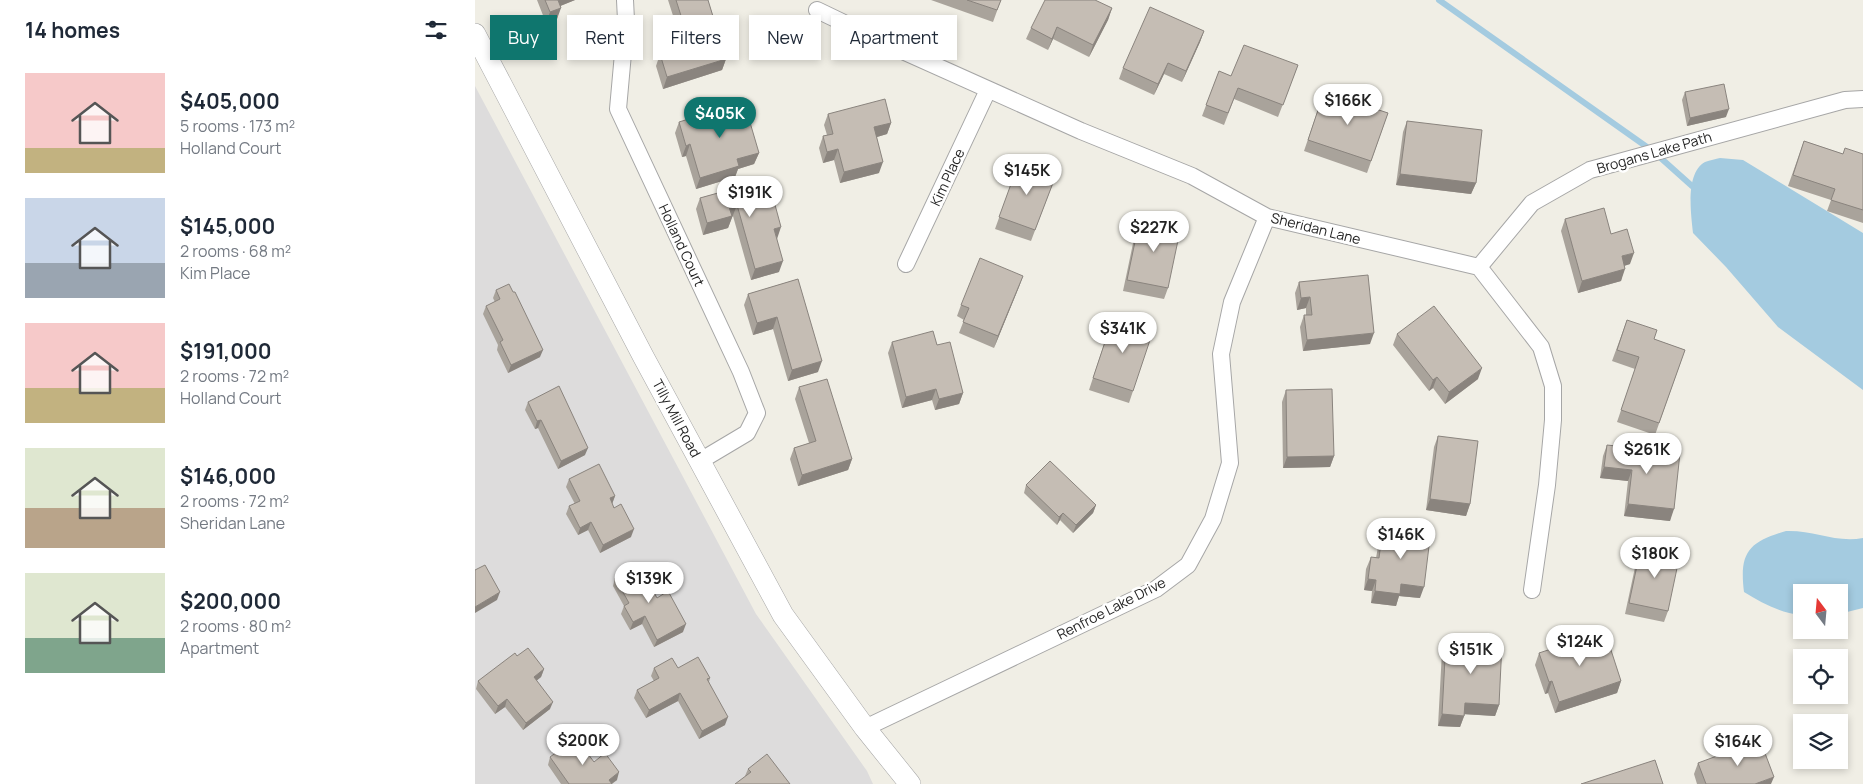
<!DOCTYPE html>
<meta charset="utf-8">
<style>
body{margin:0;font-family:Manrope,sans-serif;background:#f2f2f3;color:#1f2937;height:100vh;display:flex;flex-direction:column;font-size:19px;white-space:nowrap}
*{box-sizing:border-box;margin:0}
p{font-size:16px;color:#747a83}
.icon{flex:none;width:28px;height:28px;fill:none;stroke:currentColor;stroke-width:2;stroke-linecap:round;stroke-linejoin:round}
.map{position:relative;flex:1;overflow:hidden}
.drawer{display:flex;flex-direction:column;background:#fff;width:475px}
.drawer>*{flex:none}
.guide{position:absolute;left:15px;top:15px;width:475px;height:45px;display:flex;gap:10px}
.needle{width:32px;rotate:344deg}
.controls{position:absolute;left:1318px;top:584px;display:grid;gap:10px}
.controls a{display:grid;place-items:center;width:55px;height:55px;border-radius:0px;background:#fff;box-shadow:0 2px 8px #0003;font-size:25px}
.price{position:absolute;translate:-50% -42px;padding:0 11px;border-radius:18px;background:#fff;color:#222;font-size:16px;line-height:32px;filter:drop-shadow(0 1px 2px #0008)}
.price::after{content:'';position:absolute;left:50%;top:30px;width:15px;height:11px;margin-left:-8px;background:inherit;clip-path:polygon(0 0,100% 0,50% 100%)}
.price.active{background:#0f766e;color:#fff}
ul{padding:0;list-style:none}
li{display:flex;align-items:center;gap:15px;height:125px;padding:0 25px}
li span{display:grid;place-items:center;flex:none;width:140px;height:100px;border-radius:0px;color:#555}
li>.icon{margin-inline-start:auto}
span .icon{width:60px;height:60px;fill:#fffc;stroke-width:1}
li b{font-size:21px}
h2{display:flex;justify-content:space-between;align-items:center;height:60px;padding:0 25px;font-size:21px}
.pill{padding:0 18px;border-radius:0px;background:#fff;box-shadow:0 2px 8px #0003;font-size:18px;line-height:45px}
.pill.active{background:#0f766e;color:#fff}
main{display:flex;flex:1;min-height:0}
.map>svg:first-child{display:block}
.residential{fill:#dddcdc}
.water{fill:#a4cbe0}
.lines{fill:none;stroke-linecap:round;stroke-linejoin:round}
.stream{stroke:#a4cbe0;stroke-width:6}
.minor-casing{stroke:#a6a6a6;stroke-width:18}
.tertiary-casing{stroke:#a6a6a6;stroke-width:22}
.minor{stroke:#fff;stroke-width:16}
.tertiary{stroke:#fff;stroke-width:21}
.wall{fill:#a9a39b}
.shaded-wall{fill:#8a847e}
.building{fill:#c5bdb4;stroke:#8a847e}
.labels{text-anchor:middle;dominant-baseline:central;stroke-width:5;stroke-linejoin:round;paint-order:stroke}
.street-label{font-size:14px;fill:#1f1f1f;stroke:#fff}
</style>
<main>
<section class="drawer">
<h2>14 homes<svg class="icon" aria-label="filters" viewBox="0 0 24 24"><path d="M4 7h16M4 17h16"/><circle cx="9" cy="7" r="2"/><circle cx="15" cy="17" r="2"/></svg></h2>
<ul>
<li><span style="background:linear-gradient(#f6c9c9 75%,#c2b280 0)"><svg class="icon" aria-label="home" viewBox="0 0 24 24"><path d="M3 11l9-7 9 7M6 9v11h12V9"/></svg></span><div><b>$405,000</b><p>5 rooms · 173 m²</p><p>Holland Court</p></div></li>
<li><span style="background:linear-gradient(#c9d6e8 65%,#9aa5b1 0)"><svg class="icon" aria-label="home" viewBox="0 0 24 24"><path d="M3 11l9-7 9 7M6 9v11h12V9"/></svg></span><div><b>$145,000</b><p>2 rooms · 68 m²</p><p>Kim Place</p></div></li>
<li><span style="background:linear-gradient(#f6c9c9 65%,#c2b280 0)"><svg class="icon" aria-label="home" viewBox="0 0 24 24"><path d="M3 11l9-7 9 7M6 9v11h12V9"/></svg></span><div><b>$191,000</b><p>2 rooms · 72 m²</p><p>Holland Court</p></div></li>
<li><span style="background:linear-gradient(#dfe7d0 60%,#b9a48a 0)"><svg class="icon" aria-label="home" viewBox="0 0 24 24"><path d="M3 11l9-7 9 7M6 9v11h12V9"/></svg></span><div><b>$146,000</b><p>2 rooms · 72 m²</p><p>Sheridan Lane</p></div></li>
<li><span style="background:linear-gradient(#dfe7d0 65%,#7fa58c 0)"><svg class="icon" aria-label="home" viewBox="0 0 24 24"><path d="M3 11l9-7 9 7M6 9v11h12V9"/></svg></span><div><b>$200,000</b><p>2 rooms · 80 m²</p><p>Apartment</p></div></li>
</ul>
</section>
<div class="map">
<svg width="1388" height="784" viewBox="0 0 1388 784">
<rect width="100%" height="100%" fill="#f0eee5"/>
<path class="residential" d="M0 86 281 614 392 771 398 784H0Z"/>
<path class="water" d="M1245 158 1268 160 1388 233V390L1303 327 1251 267 1218 233C1216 214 1210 173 1230 162 1235 160 1241 159 1245 158Z
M1311 531C1339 530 1360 543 1388 538V608L1364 614V592H1326V615C1305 613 1287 603 1269 592 1264 552 1274 542 1311 531Z"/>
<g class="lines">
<path class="stream" d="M964 0 1179 152 1217 186"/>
<g class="minor-casing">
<path id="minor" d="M150 0 151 20 143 109 266 372 282 413 272 433 225 461
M342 10 421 48 606 131 717 176 792 217 1004 267 1066 347 1078 386V420L1072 485 1057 590
M431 264 513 90
M1004 267 1057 203 1115 170 1370 100 1388 99
M390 728 681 589 713 565 738 519 755 463 746 354 757 302 792 217"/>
</g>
<g class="tertiary-casing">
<path id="tertiary" d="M0 34 168 356 308 615 390 728 435 784"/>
</g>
<use href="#minor" class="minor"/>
<use href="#tertiary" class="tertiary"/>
</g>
<path class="wall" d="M62 0H100L85 6 82 19 71 23Z
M193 0H233L251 59 247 70 188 89 181 66 185 54 208 47Z
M456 0H526L518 22Z
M637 8 633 20 614 57 578 39 573 50 551 39 556 28Z
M729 31 725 42 707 82 689 74 679 95 644 79 648 68Z
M823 65 803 117 759 99 749 125 727 116 744 71 756 76Z
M849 92 913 113 892 173 829 151Z
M1210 92 1251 117 1212 126 1207 100Z
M353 114 416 123 412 134 402 137 404 173 365 183 359 160 348 163 344 148 348 136 352 135 349 125Z
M932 121 1001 183 996 194 921 185 928 132Z
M204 122 284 153 279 164 263 169 260 177 221 189 211 156 207 157 200 133Z
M1329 141 1368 154H1388V223L1352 211 1356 200 1313 186Z
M544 162 581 175 556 241 520 229Z
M293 179 302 238 304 272 276 280 258 216 257 217 253 228 228 235 221 209 225 198Z
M665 218 693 288 689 299 648 291 661 229Z
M1090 219 1136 234 1155 264 1149 266 1146 281 1103 293 1086 231Z
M548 276 519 348 484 333 489 320 482 316 486 305Z
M323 279 343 372 313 381 298 329 278 335 269 305 273 294Z
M824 282 895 344 828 351 825 327 829 315H831V308L822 310 820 293Z
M21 290 65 357 33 373 22 350 23 345 8 314 11 306 20 302 18 298Z
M1152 320 1179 339 1210 350 1180 435 1142 422 1160 369 1137 361Z
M634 329 658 391 654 403 614 390Z
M922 334 1003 379 970 404 958 388 954 391 918 345Z
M417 342 462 345 488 393 484 404 460 410 457 400 427 408 413 353Z
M324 387 377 459 373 470 323 486 315 459 319 448 334 443 320 399Z
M811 390 859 456 855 467 808 468 807 402Z
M53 402 110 455 83 469 63 428 60 429 50 410Z
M963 436 995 504 991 516 951 510 959 447Z
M1132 445 1205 453 1195 521 1149 516 1153 481 1125 478 1128 456Z
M94 479 140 496 137 504 156 537 125 553 113 530 103 535 91 514 94 506 100 504 91 487Z
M551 485 621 505 618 513 598 533 585 520 582 525 549 493Z
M918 525 945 598 924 596 921 606 896 603 897 591 889 590 891 569 896 557 901 558 903 547 907 535 914 536Z
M1166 547 1193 611 1189 622 1150 614 1162 558Z
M140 578 182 598 208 632 179 647 167 624 155 630 146 614 149 606 138 586Z
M971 640 1024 705 1020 716 990 714 985 727 963 726 967 651Z
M1129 646 1146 681 1142 693 1080 713 1073 693 1070 694 1060 665 1064 653Z
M42 656 69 669 66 677 61 681 75 709 48 730 30 707 20 714 1 689 3 681Z
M179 668H203L235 678 234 682 250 725 224 739 203 701 171 718 159 698 162 690 179 681 176 676Z
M75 757 119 762 142 780 137 784H86L73 765Z
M1223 763 1296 784H1222L1219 774Z
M273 769 315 784 270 776Z"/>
<path class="shaded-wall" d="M81 0H100L78 9Z
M86 8 82 19 71 23 75 12Z
M637 8 633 20 614 57 618 45Z
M582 27 578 39 573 50 577 39Z
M729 31 725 42 707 82 711 71Z
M251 59 247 70 188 89 192 77Z
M693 63 689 74 679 95 683 84Z
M1254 109 1251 117 1212 126 1215 118Z
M416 123 412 134 395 139 399 127Z
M215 144 211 156 207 157 211 146Z
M363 149 359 160 348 163 352 152Z
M284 153 279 164 263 169 260 177 221 189 225 178 262 159Z
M408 162 404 173 365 183 369 172Z
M925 174 1001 183 996 194 921 185Z
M262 205 253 228 228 235 232 223 254 207Z
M306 227 302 239 299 229Z
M1159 253 1155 264 1142 268 1147 256Z
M308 261 304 272 276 280 280 269Z
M1150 269 1146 281 1103 293 1107 281Z
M548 276 544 287 519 348 523 336Z
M835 297 831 308 822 310 826 298Z
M302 317 298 329 278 335 282 323Z
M899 333 895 344 828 351 832 340Z
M68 350 65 357 33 373 36 365Z
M347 361 343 372 313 381 317 370Z
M1007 368 1003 379 970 404 974 392Z
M962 377 958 388 954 391 958 380Z
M461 389 457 400 427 408 431 397Z
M488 393 484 404 460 410 464 399Z
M66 420 63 428 60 429 62 421Z
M113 448 110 455 83 469 86 461Z
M859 456 855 467 808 468 812 457Z
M377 459 373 470 323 486 327 475Z
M1129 467 1157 470 1153 481 1125 478Z
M140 496 137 504 135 498Z
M955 499 995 504 991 516 951 510Z
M1153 504 1199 509 1195 521 1149 516Z
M621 505 618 513 598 533 601 525Z
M588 513 585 520 582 525 584 517Z
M116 522 113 530 103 535 105 528Z
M159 529 156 537 125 553 128 545Z
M893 579 901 580 897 591 889 590Z
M926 584 949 587 945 598 924 596 921 606 896 603 900 591Z
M25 592 22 600 0 613V607Z
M170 616 167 624 155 630 158 622Z
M211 624 208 632 179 647 182 640Z
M69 669 66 677 56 685 59 677Z
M1077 681 1073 693 1070 694 1074 682Z
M1146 681 1142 693 1080 713 1084 702Z
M205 693 203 701 171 718 174 710Z
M32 699 30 707 20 714 23 706Z
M78 702 75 709 48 730 51 723Z
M990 703 1024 705 1020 716 986 714Z
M967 714 989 716 985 727 963 726Z
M253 717 250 725 224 739 227 731Z
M144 772 142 780 136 784 134 780Z
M1299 777 1296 784H1280Z"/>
<path class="building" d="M70 0H83L86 8 75 12Z
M201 0H233L251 59 192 77 185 54 215 44Z
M492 0H526L522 10Z
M570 0H620L637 8 618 45 582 27 577 39 556 28Z
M675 7 729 31 711 71 693 63 683 84 648 68Z
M769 45 823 65 808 105 763 88 753 113 731 105 744 71 756 76Z
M1249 84 1254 109 1215 118 1210 92Z
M849 92 913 113 896 161 833 140Z
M410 99 416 123 399 127 408 162 369 172 363 149 352 152 348 136 358 134 353 114Z
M269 102 284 153 262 159 264 166 225 178 215 144 211 146 204 122Z
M932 121 1007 130 1001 183 925 174Z
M1329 141 1368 154 1370 148 1388 154V210L1356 200 1360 189 1318 175Z
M544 162 581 175 560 230 524 217Z
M293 179 306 227 299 229 308 261 280 269 262 205 254 207 257 216 232 223 225 198Z
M1129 208 1136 234 1152 229 1159 253 1147 256 1150 269 1107 281 1090 219Z
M665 218 706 226 693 288 652 280Z
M505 258 548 276 523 336 488 322 494 308 486 305Z
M893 275 899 333 832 340 829 315H837L835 297 826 298 824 282Z
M323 279 347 361 317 370 302 317 282 323 273 294Z
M34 284 38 292H40L68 350 36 365 25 342 28 340 11 306 25 299 21 290Z
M959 306 1007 368 974 392 962 377 958 380 922 334Z
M638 318 678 331 658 391 618 378Z
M1152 320 1182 330 1179 339 1210 350 1184 423 1146 410 1164 357 1142 350Z
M458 331 462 345 475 342 488 393 464 399 461 389 431 397 417 342Z
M352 379 377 459 327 475 319 448 341 441 324 387Z
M84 386 113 448 86 461 66 420 62 421 53 402Z
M857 389 859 456 812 457 811 390Z
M963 436 1003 441 995 504 955 499Z
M1132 445 1205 453 1199 509 1153 504 1157 470 1129 467Z
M575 461 621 505 601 525 588 513 584 517 551 485Z
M124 464 140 496 135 498 139 508 146 504 159 529 128 545 116 522 105 528 94 506 105 501 94 479Z
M918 525 956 530 949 587 926 584 925 594 900 591 901 580 893 579 896 557 904 558 907 535 916 537Z
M1166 547 1205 554 1193 611 1154 603Z
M10 565 25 592 0 607V570Z
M164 565 182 598 193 591 211 624 182 640 170 616 158 622 149 606 154 603 140 578Z
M1125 633 1129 646 1134 644 1146 681 1084 702 1077 681 1074 682 1064 653Z
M971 640 1027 643 1024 705 990 703 989 716 967 714Z
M53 648 69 669 59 677 78 702 51 723 32 699 23 706 3 681 40 653 42 656Z
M223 657 235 678 232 679 253 717 227 731 205 693 174 710 162 690 184 678 179 668 197 658 203 668Z
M101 738 119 762 130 753 144 772 134 780 137 784H94L75 757Z
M1285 740 1299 777 1280 784H1231L1223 763Z
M292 754 315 784H260L276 772 273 769Z
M1180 760 1188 784H1106Z"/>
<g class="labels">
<g class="street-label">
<text transform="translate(1179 152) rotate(-16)">Brogans Lake Path</text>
<text transform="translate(472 177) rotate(-65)">Kim Place</text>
<text transform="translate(841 228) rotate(14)">Sheridan Lane</text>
<text transform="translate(207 245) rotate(65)">Holland Court</text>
<text transform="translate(202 418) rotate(62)">Tilly Mill Road</text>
<text transform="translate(636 608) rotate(-27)">Renfroe Lake Drive</text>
</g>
</g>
</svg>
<div class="controls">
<a><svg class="needle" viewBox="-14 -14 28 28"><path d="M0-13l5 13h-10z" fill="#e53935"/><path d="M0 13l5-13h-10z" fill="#747a83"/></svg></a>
<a><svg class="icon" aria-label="locate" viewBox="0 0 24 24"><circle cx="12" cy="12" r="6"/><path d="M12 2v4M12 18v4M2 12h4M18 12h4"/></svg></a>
<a><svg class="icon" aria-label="layers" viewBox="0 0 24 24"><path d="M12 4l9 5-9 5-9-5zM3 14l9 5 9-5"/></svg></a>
</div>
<b class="price" style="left:873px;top:126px">$166K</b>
<b class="price active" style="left:245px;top:139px">$405K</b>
<b class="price" style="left:552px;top:196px">$145K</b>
<b class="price" style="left:275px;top:218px">$191K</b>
<b class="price" style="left:679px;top:253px">$227K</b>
<b class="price" style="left:648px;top:354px">$341K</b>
<b class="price" style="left:1172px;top:475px">$261K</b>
<b class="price" style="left:926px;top:560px">$146K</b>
<b class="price" style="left:1180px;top:579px">$180K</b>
<b class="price" style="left:174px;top:604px">$139K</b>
<b class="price" style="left:1105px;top:667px">$124K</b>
<b class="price" style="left:996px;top:675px">$151K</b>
<b class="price" style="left:108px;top:766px">$200K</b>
<b class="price" style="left:1263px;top:767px">$164K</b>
<div class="guide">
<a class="pill active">Buy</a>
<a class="pill">Rent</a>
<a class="pill">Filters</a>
<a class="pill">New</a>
<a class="pill">Apartment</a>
</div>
</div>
</main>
